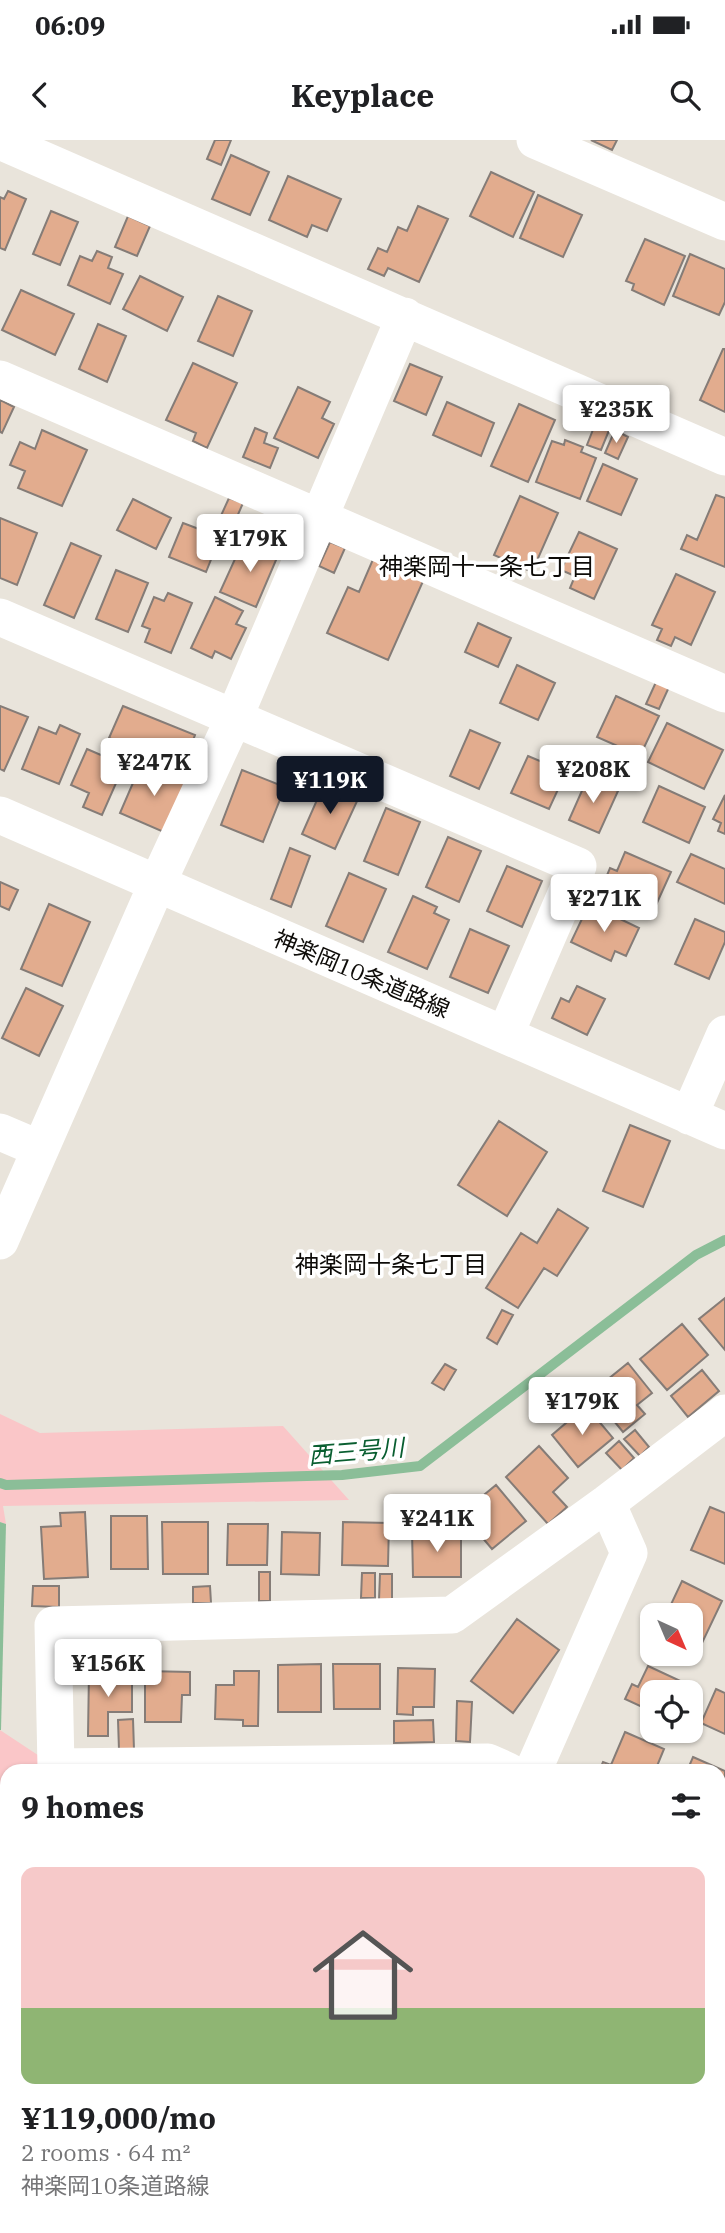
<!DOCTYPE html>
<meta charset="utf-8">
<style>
body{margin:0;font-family:"IBM Plex Serif","Noto Sans JP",serif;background:#f2f2f2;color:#202124;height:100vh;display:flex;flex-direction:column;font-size:26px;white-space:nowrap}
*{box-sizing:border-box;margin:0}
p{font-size:23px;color:#757577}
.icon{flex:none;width:38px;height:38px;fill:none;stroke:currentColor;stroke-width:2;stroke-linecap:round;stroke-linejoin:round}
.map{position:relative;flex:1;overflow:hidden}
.side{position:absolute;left:0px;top:1624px;width:726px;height:469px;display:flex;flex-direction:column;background:#fff;border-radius:21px 21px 0 0;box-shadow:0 2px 5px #0004}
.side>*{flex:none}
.needle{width:46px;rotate:136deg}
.controls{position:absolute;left:640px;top:1463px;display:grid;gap:14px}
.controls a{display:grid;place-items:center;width:63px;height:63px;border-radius:14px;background:#fff;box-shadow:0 2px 5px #0004;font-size:35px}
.price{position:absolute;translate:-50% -60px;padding:0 16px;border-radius:7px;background:#fff;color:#222;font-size:23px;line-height:46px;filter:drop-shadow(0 2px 4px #0008)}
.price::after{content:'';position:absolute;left:50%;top:42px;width:21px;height:16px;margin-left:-10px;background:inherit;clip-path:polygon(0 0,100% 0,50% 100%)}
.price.on{background:#111827;color:#fff}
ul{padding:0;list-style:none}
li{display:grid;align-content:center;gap:14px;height:371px;padding:0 21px}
li span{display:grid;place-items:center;height:217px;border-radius:14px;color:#555}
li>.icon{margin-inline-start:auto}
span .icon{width:126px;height:126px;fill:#fffc;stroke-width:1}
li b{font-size:30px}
h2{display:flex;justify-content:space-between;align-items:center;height:84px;padding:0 21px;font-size:30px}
.status{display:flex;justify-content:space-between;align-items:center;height:49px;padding:0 35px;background:#fff;direction:ltr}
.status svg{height:19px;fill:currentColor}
header{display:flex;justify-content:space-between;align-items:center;height:91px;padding:0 21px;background:#fff;font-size:32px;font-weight:700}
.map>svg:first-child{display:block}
.green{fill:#fac6c8}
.water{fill:#8bbe98}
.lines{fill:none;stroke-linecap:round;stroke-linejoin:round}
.stream{stroke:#8bbe98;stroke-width:10}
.building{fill:#e2ac8e;stroke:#857c77;stroke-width:2}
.lane{stroke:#fff;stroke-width:19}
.street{stroke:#fff;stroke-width:37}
.labels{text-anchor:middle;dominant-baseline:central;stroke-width:7;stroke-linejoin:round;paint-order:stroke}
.street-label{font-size:23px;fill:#0d0b08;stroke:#fff}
.neighbourhood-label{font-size:24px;fill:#0d0b08;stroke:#fff}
.water-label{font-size:24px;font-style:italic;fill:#095e30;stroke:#fff}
</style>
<div class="status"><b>06:09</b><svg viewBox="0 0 49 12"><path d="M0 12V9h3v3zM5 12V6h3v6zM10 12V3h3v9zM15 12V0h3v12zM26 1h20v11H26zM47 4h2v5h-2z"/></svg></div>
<header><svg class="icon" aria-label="back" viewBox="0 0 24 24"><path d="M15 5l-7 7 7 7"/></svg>Keyplace<svg class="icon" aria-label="search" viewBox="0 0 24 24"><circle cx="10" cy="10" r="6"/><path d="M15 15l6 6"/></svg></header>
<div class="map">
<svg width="725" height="2093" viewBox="0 0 725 2093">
<rect width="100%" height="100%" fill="#e9e4db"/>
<path class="green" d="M0 1274 40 1293 283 1286 349 1360 3 1366 6 1384 0 1382Z
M0 1590 56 1627 508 1631H7V2016L0 2013Z"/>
<path class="water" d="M0 1382 6 1384 1 1590H0Z"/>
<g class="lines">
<path class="stream" d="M0 1343 6 1345 342 1335 420 1326 696 1115 725 1100"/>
</g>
<path class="building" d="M215 0H231L221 25 207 19Z
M591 0H617L612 10Z
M231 15 269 32 250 75 212 59Z
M491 32 534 52 513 97 470 76Z
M288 36 341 59 327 91 312 85 307 97 269 80Z
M8 51 26 59 5 110 0 108V57L4 59Z
M538 55 582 75 563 117 520 98Z
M418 66 448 79 419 142 388 128 384 136 368 129 378 108 387 112 398 87 407 91Z
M51 71 78 82 60 125 33 114Z
M128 76 150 86 137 116 115 107Z
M645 99 685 116 664 165 632 150 634 144 626 141Z
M97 111 112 117 108 128 123 134 110 164 68 145 80 116 92 121Z
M690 114 725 129V162L719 175 673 156Z
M140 136 183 157 167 191 123 169Z
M21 150 74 174 55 215 2 190Z
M218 156 252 171 233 216 198 201Z
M98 184 126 196 107 242 79 229Z
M723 209H725V272L700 260Z
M193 223 237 243 207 308 193 301 196 293 166 280Z
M410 224 442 237 426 275 394 261Z
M298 247 330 262 322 278 334 284 318 318 274 298Z
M0 260 14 267 2 293 0 292Z
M447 262 494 283 481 316 433 295Z
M519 264 555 280 528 342 491 326Z
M596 282 610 288 601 310 587 305Z
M255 288 267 293 264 303 278 308 270 328 243 317Z
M42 290 87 310 62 366 18 348 25 331 10 325 20 302 35 309Z
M615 290 628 297 618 319 605 313Z
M565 300 583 307 581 312 596 318 580 359 536 342 552 301 564 305Z
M603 324 637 339 621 375 587 361Z
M716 355 725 358V427L681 409 687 395 697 400Z
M520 356 558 373 532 432 494 415Z
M229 358 243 363 233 386 219 380Z
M133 359 171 378 156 409 117 390Z
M0 378 37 393 17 445 0 438Z
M183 383 220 397 206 432 169 417Z
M579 392 617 409 594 459 570 448 575 436 561 430Z
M255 402 279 413 256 467 220 452 240 408 251 413Z
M330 402 345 408 334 433 319 426Z
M71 403 101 416 74 478 44 465Z
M374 417 424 439 388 520 327 493 348 447 359 452Z
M116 430 148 443 128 492 96 479Z
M676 434 715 452 691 505 675 497 671 506 657 500 662 489 652 485Z
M168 453 192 463 171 513 145 502 150 489 142 486 154 457 164 461Z
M215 457 243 471 236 484 246 488 231 519 215 511 212 518 191 508Z
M478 483 511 498 498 527 465 512Z
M517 525 555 543 538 580 500 563Z
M656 542 669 547 659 569 646 564Z
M616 556 659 576 640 616 597 597Z
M0 566 28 577 4 631 0 629Z
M123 566 195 595 182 628 109 598Z
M667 583 723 610 704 649 648 622Z
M60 585 80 594 59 644 22 629 39 587 56 594Z
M470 590 500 603 479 649 450 636Z
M87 609 124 625 102 675 83 667 89 653 71 645Z
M528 616 566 632 549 669 511 653Z
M142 622 188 642 166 693 120 673Z
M242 630 285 647 263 702 221 685Z
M588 637 618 651 599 693 569 680Z
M324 644 358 659 335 709 302 694Z
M659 646 705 667 689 703 643 682Z
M725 655V694L718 691 721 683 713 679Z
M386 668 420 682 398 735 364 721Z
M448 697 481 711 459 762 426 747Z
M290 708 310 716 291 767 271 759Z
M625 712 671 732 652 774 619 760 624 749 605 740 610 728 617 731Z
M691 714 725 729V764L677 742Z
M507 726 542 741 522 787 487 771Z
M349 733 386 749 363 802 326 786Z
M0 742 18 750 9 770 0 766Z
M413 756 437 767 434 773 449 780 427 829 388 812Z
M49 764 90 782 62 846 21 829Z
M589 764 639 788 626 816 615 811 611 821 571 802Z
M695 779 725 792V802L709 839 675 824Z
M470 789 509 806 488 853 450 837Z
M577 846 605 859 587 895 552 878 561 858 569 862Z
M26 848 63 866 39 916 2 898Z
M499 981 547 1012 507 1076 458 1045Z
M630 985 670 1001 643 1067 603 1051Z
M558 1069 588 1088 557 1136 544 1128 518 1168 486 1148 521 1093 537 1103Z
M725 1158V1210L699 1179Z
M502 1170 513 1175 497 1204 487 1198Z
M682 1184 708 1215 667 1250 640 1219Z
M628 1223 652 1253 637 1265 645 1274 623 1292 591 1253Z
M445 1224 456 1230 444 1250 432 1243Z
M702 1230 719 1251 688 1277 671 1256Z
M586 1266 613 1298 578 1327 552 1295Z
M635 1290 649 1307 640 1316 624 1299Z
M619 1301 634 1318 622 1330 606 1313Z
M539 1306 568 1338 553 1352 567 1367 548 1384 506 1337Z
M496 1345 526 1381 492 1409 470 1383 475 1379 467 1369Z
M710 1367 725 1373V1424L691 1410Z
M85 1372 88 1437 44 1439 41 1387 61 1386 60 1373Z
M111 1376H147L148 1429H111Z
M162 1382H208V1434H163Z
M343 1382 389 1383 388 1426 342 1425Z
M228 1384H268L267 1425H227Z
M461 1390V1437H413L412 1391Z
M282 1392 320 1393 319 1435 281 1434Z
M259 1432H270V1461H259Z
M362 1433H375V1458H361Z
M380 1434H392V1461L379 1460Z
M682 1441 722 1461 702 1503 691 1498V1475H666Z
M33 1446H59V1467L32 1466Z
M210 1446 211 1463H193V1447Z
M517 1479 559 1510 513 1573 471 1541Z
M321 1524V1572H278V1525Z
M333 1524H380V1569H334Z
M648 1526 689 1545 686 1552H653V1572L625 1559 632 1544 638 1547Z
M398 1528 435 1529 434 1567H413V1575L397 1574Z
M89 1531 132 1532V1572H108V1596H88Z
M145 1531 190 1532V1555H182L181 1582H145Z
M234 1531H259L258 1586H243V1580L215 1579 216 1545H234Z
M716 1549 725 1553V1594L701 1583Z
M457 1561 472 1562 470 1602 456 1601Z
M133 1579 134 1610H119L118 1580Z
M433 1580 434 1602 394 1603V1581Z
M625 1592 664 1609 655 1631H599L603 1622 611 1625Z
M693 1617 725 1631V1683L719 1680V1631H687Z
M719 2001 725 2003V2058L719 2055Z
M0 2054 7 2057V2069L0 2084Z
M7 2081V2086H20L35 2093H2Z
M157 2086H176L191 2093H154Z
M409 2086H461L458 2093H416L407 2089Z
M486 2086H504L519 2093H482Z"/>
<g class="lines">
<path class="lane" d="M719 1838 725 1840"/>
<path class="street" d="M535 0 725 82
M0 1 725 317
M0 239 725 554
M0 477 578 726 505 895
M0 675 725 991
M689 976 725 894
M0 992 40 1009
M0 1101 157 744 234 578 405 176
M508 1631 488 1622 56 1627 53 1485 452 1475 607 1363 725 1273
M533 1631 629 1413 607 1363
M719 1722 725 1724
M719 1812 725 1800
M719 1965 725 1967
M0 2013 7 2016
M77 2093 80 2086
M333 2093 336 2086
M596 2093 599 2086"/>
</g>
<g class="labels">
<g class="street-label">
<text transform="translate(362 833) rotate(23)">神楽岡10条道路線</text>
</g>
<g class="neighbourhood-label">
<text x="487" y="426">神楽岡十一条七丁目</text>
<text x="391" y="1124">神楽岡十条七丁目</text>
</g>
<g class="water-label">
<text transform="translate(356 1311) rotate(-5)">西三号川</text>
</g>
</g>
</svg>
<div class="controls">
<a><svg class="needle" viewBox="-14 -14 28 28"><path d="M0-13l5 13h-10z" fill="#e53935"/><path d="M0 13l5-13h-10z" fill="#757577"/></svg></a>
<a><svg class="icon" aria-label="locate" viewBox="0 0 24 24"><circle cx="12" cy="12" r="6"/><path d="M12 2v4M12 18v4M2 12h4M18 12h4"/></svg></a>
</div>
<b class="price" style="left:616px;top:305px">¥235K</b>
<b class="price" style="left:250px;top:434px">¥179K</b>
<b class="price" style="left:154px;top:658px">¥247K</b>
<b class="price" style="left:593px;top:665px">¥208K</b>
<b class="price on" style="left:330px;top:676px">¥119K</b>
<b class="price" style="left:604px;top:794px">¥271K</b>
<b class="price" style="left:582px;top:1297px">¥179K</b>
<b class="price" style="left:437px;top:1414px">¥241K</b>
<b class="price" style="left:108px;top:1559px">¥156K</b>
<section class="side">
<h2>9 homes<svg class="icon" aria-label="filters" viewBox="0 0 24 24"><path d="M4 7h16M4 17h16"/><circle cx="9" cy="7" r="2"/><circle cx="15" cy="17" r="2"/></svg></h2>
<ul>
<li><span style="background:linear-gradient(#f6c9c9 65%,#8fb573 0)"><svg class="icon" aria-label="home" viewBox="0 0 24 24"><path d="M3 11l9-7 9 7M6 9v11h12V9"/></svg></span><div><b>¥119,000/mo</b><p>2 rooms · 64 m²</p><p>神楽岡10条道路線</p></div></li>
</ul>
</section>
</div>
